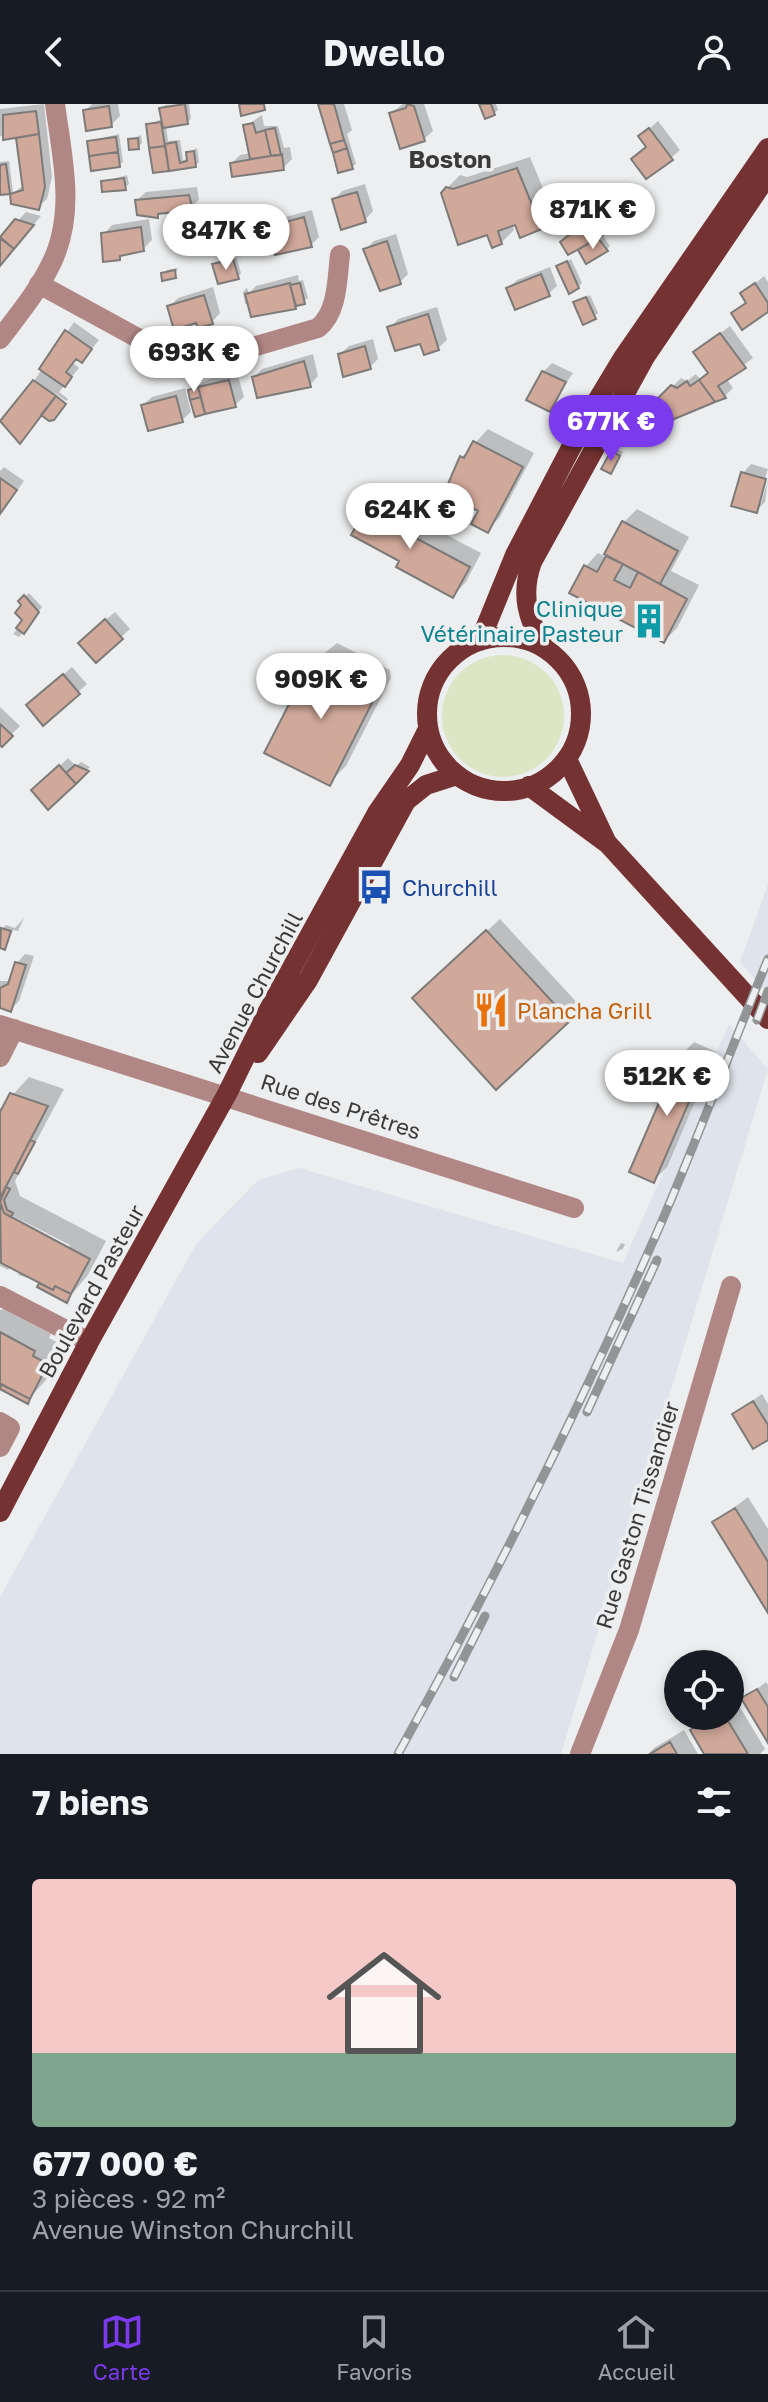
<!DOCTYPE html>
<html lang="fr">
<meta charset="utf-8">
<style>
body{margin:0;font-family:"Golos Text",sans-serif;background:#20242c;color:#f1f3f6;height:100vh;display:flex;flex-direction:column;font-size:30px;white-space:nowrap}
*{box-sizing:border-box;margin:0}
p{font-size:26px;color:#9ea1a6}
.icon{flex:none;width:44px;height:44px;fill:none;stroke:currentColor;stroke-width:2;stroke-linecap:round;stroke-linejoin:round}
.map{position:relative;height:1650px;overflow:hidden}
.panel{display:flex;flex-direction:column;background:#171b24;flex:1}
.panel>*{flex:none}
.fabs{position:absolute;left:664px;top:1546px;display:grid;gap:16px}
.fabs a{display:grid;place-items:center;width:80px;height:80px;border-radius:50%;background:#171b24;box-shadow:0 4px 12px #0003;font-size:40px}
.price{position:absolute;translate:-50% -68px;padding:0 18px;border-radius:28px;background:#fff;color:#222;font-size:26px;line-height:52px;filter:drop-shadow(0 2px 4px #0008)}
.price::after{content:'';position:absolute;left:50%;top:48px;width:24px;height:18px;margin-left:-12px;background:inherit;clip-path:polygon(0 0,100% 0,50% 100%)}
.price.on{background:#7c3aed;color:#fff}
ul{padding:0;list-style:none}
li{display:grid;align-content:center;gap:16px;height:424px;padding:0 32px}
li+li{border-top:2px solid #363941}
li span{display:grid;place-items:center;height:248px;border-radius:8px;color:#555}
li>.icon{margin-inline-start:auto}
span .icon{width:144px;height:144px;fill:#fffc;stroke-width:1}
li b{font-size:34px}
h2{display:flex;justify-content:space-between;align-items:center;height:96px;padding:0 32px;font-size:34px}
header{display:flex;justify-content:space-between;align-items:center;height:104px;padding:0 32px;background:#171b24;font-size:36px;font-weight:700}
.dock{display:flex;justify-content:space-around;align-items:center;height:112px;border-top:2px solid #363941;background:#171b24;font-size:22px;color:#9ea1a6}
.dock a{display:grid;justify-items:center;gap:4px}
.dock .on{color:#7c3aed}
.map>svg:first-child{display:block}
.built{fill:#dfe4ec}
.grass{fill:#dce5c4}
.shadow{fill:#0003;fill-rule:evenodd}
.building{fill:#d1a99b;stroke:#7d7b7a;stroke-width:2}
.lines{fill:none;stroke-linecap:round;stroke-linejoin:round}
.minor{stroke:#b08785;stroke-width:20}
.major{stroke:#753232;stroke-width:20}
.rail-casing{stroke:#939495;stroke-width:9}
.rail{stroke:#edeeef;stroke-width:6;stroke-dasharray:18;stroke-linecap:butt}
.labels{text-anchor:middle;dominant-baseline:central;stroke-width:7;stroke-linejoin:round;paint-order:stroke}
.culture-label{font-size:22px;fill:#0d838f;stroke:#edeeef;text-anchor:end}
.transit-label{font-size:22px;fill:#164399;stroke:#edeeef;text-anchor:start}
.street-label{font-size:22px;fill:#3a3a3b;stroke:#edeeef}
.food-label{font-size:22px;fill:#c56008;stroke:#edeeef;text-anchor:start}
.neighbourhood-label{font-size:24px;font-weight:bold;fill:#3a3a3b;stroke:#edeeef}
</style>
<header><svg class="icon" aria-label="back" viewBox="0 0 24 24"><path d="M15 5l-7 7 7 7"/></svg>Dwello<svg class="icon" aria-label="person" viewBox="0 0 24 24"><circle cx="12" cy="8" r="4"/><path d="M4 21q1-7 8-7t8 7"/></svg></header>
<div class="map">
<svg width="768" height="1650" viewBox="0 0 768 1650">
<rect width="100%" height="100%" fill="#edeeef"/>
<path class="built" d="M768 780V890L740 858Z
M729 920 768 965 561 1650H0V1493L196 1140 258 1076 299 1064 623 1159Z"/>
<path class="grass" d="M442 612a61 61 0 1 1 122 0a61 61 0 1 1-122 0Z"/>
<path class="shadow" d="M44 0 52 73 47 95 38 103 13 98 11 88 0 89V58L9 57 13 89 24 81 18 31 0 32V5Z
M92 0H118L120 12 111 21 85 7Z
M189 0 191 15 187 18 166 22 168 37 180 36 183 56 189 55 188 49 197 44 199 58 196 61 154 67 148 20 163 15 161 5 165 1Z
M320 0H344L352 26 347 30 356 60 352 63Z
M403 0H424L433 27 424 35 391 9Z
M481 0H496L498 6 494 9Z
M262 11 264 22H278L284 44 290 43 292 55 283 64 232 59 240 51 251 49 246 22Z
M658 17 680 46 671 54 648 42 641 32Z
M119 30 123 58 119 61 89 37Z
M141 31 142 39 138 43 130 36Z
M530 53 554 111 541 124 512 119 514 126 501 139 447 84 460 71 467 73Z
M127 71 129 80 125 84 103 78Z
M365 80 373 107 365 116 334 96 342 87Z
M197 83 199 96 190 104 162 107 157 112 137 96 146 88Z
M630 84 639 101 601 129 610 142 606 146H580L587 139 571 129 590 115 588 111 597 102Z
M312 106 319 133 311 141 269 124 278 115Z
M26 108 41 112 0 161V136Z
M149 115 152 136 143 145 126 148 119 154 104 130 112 121Z
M396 130 408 170 400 178 366 145 374 137Z
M236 153 241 169 238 173 214 161Z
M571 155 582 179 578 183 558 163Z
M550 163 557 182 548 190 509 184 517 176Z
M178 164 175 172 163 170 167 166Z
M298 171 299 177 303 176 308 194 295 203 245 200 243 188 247 184 249 189 256 182Z
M764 172 768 178V206L734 210 748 197 743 190Z
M213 183 220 209 212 218 198 216 169 203 178 194Z
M590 191 598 209 594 213 575 199Z
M437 203 447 236 438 244 390 224 398 215Z
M74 218 99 236 82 257 77 254 73 259 79 264 59 288 68 295 66 297 55 289V294L20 338 34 277Z
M730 222 753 254 726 274 733 284 725 292 667 315 653 302 681 274 687 277 696 270 700 275 709 268 695 248Z
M373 235 378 255 370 263 340 250 349 242Z
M313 250 318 272 310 281 254 273 262 265Z
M552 259 573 269 549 305 543 268Z
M237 268 244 293 235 301 190 286 209 275Z
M185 284 191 308 182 316 143 301 152 293Z
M488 325 534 349 500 413 487 426 462 353Z
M616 344 623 348 611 367 612 348Z
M751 360 768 365 757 399H761L768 376 765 398 756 407 743 369Z
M4 363 24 377 0 411V367Z
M382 388 427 412 424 419 481 449 466 478 453 491 402 456 369 401Z
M637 405 689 433 671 467 699 481 677 524 664 537 586 462 598 449 606 453 624 418Z
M29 489 42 503 19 533 13 530 25 516 20 497Z
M115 508 130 525 96 556 89 530Z
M337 539 390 566 391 574 346 662 329 679 311 560Z
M72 563 87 580 43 619 37 593Z
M0 603 20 622 2 640 0 638Z
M68 654 76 662 81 658 90 663 48 703 34 687Z
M24 814 18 827 13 826 8 840 0 842 2 825 6 821 15 824Z
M500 815 581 903 568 916 427 882Z
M25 850 34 852 19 897 10 906 0 902V877H11L17 859Z
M694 938 716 948 667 1063 654 1076 681 951Z
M29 973 64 985 15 1077 20 1092 106 1137 88 1171 66 1197 39 1182 42 1178 18 1171 20 1167 11 1162 8 1166 0 1162V1005ZM3 1107 70 1141 68 1145 1 1110Z
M621 1139 625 1140 623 1145 616 1148Z
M4 1205 51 1230 49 1234 64 1242 46 1276 27 1297 0 1277V1206Z
M762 1290 768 1300V1334L734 1310Z
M748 1393 768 1425V1505L715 1418Z
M766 1578 768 1581V1635L744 1595Z
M735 1595 765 1645 760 1650H706L692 1626 707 1612H730V1598Z
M684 1626 698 1650H648L654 1644Z"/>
<path class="building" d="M185 0 188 20 163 24 159 4Z
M239 0H264L265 6 241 12Z
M318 0H334L344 36 330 40Z
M407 0 414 2 425 37 400 45 389 9 406 4Z
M479 0H491L495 11 485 15Z
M109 2 112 23 86 27 83 6Z
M36 7 39 30 3 36V11Z
M161 18 165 42 149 44 146 20Z
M253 19 256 29 265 26 271 52 250 55 243 21Z
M275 24 281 51 271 52 265 26Z
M649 24 673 56 646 75 631 55 646 43 638 32Z
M39 30 45 83 39 106 11 100 10 90 23 86 16 34Z
M116 33 118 48 89 52 87 37Z
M138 34 139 45 129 46 128 35Z
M344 36 347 44 333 49 330 40Z
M176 38 180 59 187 57 186 48 194 47 196 63 169 67 165 40Z
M165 42 169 67 153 69 149 44Z
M347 44 353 65 338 69 333 49Z
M118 48 120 63 91 67 89 52Z
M282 50 284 66 232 73 230 59Z
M6 60 10 90 0 91V61Z
M517 64 542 125 520 134 515 121 498 127 502 140 492 144 487 131 458 141 441 89 446 83 453 85Z
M124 74 126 86 102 88 101 77Z
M357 88 366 118 341 126 332 95Z
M189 91 193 106 158 110V114L137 111 135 96Z
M621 91 632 111 598 134 586 110Z
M304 113 312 143 275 151 267 123Z
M15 115 34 121 14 145 0 133Z
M583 120 585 123 591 120 598 134 568 151 560 138Z
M141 123 144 147 120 152V156L103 158 101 129Z
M0 134 14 145 0 162Z
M598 134 608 147 586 160 578 146Z
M387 137 401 180 380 187 363 145Z
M233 155 239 175 218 180 212 160Z
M567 157 579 184 569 190 556 162Z
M175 166 176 174 162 177 161 169Z
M541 170 550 192 515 206 506 184Z
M290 179 296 205 251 213 245 190Z
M300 179 305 200 296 202 290 181Z
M755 179 768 199V208L742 226 731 209 746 199 740 189Z
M204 191 213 220 198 224 196 219 174 226 167 202Z
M586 193 596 215 583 221 573 198Z
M428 210 439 246 424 251 420 240 395 247 387 223Z
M65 226 92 245 82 259 76 255 66 268 72 273 65 283 39 265Z
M720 229 746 264 718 282 726 294 715 298 699 276 708 269 693 248Z
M365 242 371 265 343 273 338 250Z
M304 257 311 283 257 294 252 273Z
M542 267 566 278 550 308 526 296Z
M33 276 56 292 20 340 0 317Z
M229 276 236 303 205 310 198 283Z
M699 276 715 298 667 318 650 302 671 281 677 284 687 277 690 282Z
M198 283 201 293 190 296 188 286Z
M56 292 66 300 54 316 49 317 41 311Z
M176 292 183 318 148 327 141 301Z
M201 293 205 310 195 313 190 296Z
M473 337 523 363 488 429 471 420 478 407 444 389 460 352 464 354Z
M611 347 620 352 611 370 601 365Z
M741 368 766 375 757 409 731 402Z
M0 374 17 386 0 410Z
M368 400 416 425 412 432 470 463 453 494 396 463 399 457 351 431Z
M622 417 678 447 660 480 604 450Z
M606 452 623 460 614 476 630 484 638 468 687 495 664 539 569 489 584 461 597 468Z
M24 491 39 508 24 530 16 524 22 516 15 509 21 501 18 497Z
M105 515 123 535 96 559 78 539Z
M319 555 374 583 375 593 330 682 264 649 310 559Z
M63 570 80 590 43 622 26 601Z
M0 620 13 632 2 643 0 641Z
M59 661 76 680 48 706 31 686Z
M75 661 89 667 76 680 66 669Z
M1 824 11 827 5 846 0 844Z
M486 826 570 917 496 986 412 894Z
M15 858 26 861 11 908 0 904V884L8 880Z
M680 950 705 961 654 1079 629 1068Z
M10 989 48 1002 0 1094V1008Z
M30 1036 35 1038 18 1070 14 1068Z
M6 1083 10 1085 4 1096 7 1106 13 1109 11 1113 4 1109 0 1098Z
M0 1098 4 1109 90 1155 71 1190 55 1182 53 1186 1 1159Z
M39 1179 53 1186 55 1182 71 1190 67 1199 37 1183Z
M0 1228 35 1247 33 1252 48 1260 30 1295 0 1280Z
M1 1280 30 1295 28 1300 0 1285Z
M753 1297 768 1321V1336L753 1345 732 1310Z
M735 1404 768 1458V1509L712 1418Z
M757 1585 768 1603V1639L741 1594Z
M712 1612H725L748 1650H704L690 1626Z
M670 1638 677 1650H650Z"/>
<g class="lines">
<path class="minor" d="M39 180 156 244 193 255 225 251 318 224C338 208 337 175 340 151
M0 235C18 211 39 186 52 158 76 108 62 52 55 0
M0 921 574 1104
M0 953 14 925
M0 1192 89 1238
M0 1318 10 1324 0 1343
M580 1650 629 1526 731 1182"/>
<path class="major" d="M427 610a77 77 0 1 1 154 0a77 77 0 1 1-154 0Z
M480 537 515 451 585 317 623 254 768 44
M544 544C528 515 520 491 532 458L645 253 768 71
M567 655 606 737
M529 682 608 740 768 915
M258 949 308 876 406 697 426 681 457 671
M0 1408 89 1238 227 990 268 907 377 709 410 661 428 625"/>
<g class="rail-casing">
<path id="rail" d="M757 916 768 887
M587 1308 657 1156
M454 1573 485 1512
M398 1650C493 1479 580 1303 659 1124 697 1036 731 945 768 855"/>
</g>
<use href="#rail" class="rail"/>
</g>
<defs>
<g id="building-bare" transform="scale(2.76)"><path d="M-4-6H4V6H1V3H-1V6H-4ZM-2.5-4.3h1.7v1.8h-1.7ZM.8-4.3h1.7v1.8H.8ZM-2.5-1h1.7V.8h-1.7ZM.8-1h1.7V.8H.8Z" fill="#0f9aa8" stroke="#edeeef" stroke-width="2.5" paint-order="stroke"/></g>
<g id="bus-bare" transform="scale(2.76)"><path d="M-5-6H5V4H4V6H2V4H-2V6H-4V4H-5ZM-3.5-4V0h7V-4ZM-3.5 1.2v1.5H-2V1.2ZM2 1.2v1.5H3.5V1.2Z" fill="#1a4fb4" stroke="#edeeef" stroke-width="2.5" paint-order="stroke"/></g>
<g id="restaurant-bare" transform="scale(2.76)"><path d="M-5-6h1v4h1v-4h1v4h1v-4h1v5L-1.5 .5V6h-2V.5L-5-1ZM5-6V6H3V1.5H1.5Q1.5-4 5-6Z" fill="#e8710a" stroke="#edeeef" stroke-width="2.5" paint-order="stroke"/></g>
</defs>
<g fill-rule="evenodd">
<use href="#building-bare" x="649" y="517"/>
<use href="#bus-bare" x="376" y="783"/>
<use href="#restaurant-bare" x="491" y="906"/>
</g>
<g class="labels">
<g class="culture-label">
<text x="623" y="504">Clinique<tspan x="623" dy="25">Vétérinaire Pasteur</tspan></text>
</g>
<g class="transit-label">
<text x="402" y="783">Churchill</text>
</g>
<g class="street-label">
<text transform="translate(254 888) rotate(-62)">Avenue Churchill</text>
<text transform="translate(341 1002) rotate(18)">Rue des Prêtres</text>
<text transform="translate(91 1187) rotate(-61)">Boulevard Pasteur</text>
<text transform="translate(637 1411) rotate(-73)">Rue Gaston Tissandier</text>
</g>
<g class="food-label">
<text x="517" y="906">Plancha Grill</text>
</g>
<g class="neighbourhood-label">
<text x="450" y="54">Boston</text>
</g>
</g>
</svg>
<div class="fabs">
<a><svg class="icon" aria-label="locate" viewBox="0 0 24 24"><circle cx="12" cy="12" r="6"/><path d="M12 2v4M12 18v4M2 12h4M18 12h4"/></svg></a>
</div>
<b class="price" style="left:593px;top:147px">871K €</b>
<b class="price" style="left:226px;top:168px">847K €</b>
<b class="price" style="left:194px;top:290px">693K €</b>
<b class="price on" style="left:611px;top:359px">677K €</b>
<b class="price" style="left:410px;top:447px">624K €</b>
<b class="price" style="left:321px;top:617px">909K €</b>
<b class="price" style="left:667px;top:1014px">512K €</b>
</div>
<section class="panel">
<h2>7 biens<svg class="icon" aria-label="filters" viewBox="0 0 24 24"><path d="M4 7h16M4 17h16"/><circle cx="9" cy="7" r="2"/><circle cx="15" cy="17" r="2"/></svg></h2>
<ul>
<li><span style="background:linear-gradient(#f6c9c9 70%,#7fa58c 0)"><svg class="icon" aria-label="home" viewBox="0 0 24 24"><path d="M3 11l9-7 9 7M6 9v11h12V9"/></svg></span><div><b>677 000 €</b><p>3 pièces · 92 m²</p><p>Avenue Winston Churchill</p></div></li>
</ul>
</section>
<nav class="dock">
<a class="on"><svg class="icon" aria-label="map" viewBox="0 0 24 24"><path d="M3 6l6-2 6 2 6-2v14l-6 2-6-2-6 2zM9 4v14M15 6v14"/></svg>Carte</a>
<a><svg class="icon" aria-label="saved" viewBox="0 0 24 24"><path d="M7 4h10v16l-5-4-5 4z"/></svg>Favoris</a>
<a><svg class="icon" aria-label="home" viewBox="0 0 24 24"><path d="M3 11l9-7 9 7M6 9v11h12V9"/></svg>Accueil</a>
</nav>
